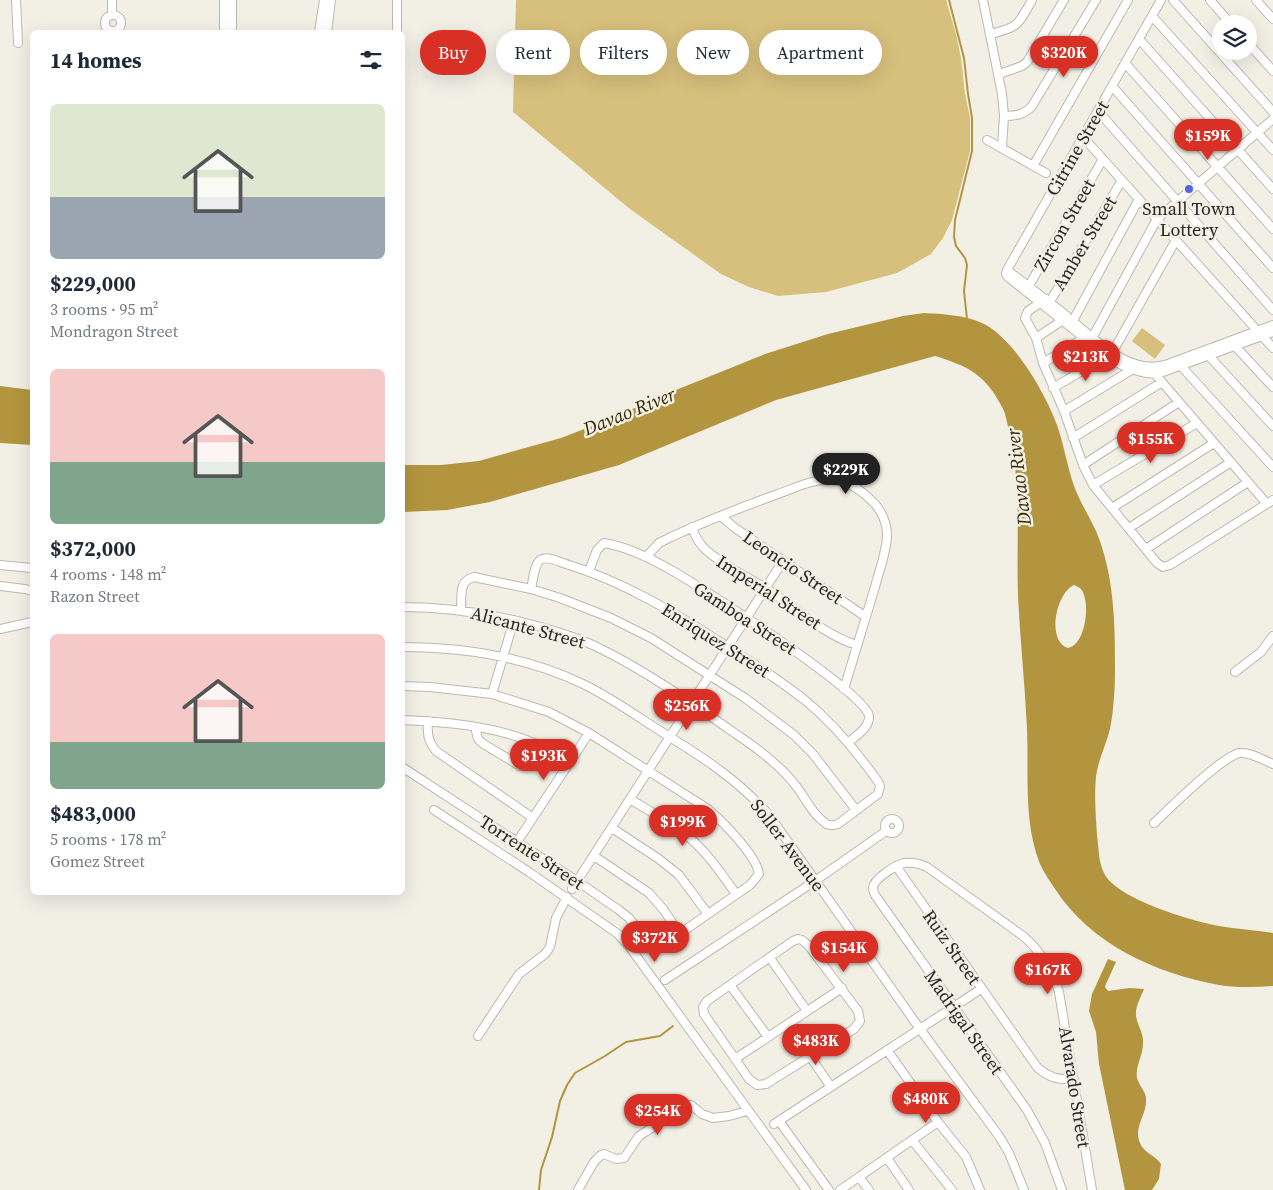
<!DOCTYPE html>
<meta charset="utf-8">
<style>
body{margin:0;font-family:"Source Serif 4",serif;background:#f2f2f3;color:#1f2937;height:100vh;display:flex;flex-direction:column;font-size:19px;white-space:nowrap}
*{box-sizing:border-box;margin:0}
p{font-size:16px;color:#747a83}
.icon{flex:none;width:28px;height:28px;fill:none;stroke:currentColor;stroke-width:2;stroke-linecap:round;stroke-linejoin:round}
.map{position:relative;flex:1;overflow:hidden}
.panel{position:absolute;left:30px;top:30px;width:375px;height:865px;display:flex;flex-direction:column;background:#fff;border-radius:8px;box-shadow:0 5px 20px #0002}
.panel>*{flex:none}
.hud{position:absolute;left:420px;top:30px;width:475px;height:45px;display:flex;gap:10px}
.buttons{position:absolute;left:1212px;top:15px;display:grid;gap:10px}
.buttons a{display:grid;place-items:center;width:45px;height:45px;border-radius:50%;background:#fff;box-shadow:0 5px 20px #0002;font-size:25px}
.price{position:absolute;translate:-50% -42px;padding:0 11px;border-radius:18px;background:#d93025;color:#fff;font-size:16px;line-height:32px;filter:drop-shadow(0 1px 2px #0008)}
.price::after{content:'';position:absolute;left:50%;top:30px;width:15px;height:11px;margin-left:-8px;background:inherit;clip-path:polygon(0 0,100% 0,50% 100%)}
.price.on{background:#222;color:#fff}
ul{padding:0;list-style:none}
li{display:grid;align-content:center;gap:10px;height:265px;padding:0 20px}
li span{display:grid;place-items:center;height:155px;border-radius:8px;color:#555}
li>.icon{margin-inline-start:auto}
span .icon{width:90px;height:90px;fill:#fffc;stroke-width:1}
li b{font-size:21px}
h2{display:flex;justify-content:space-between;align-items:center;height:60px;padding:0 20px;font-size:21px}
.pill{padding:0 18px;border-radius:22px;background:#fff;box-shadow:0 5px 20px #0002;font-size:18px;line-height:45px}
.pill.on{background:#d93025;color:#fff}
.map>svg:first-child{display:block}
.green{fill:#d7bf7c}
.water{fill:#b2953e;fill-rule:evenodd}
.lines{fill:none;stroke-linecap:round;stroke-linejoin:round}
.stream{stroke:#b2953e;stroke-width:2}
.minor-casing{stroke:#bcb9b0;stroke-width:10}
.minor{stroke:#fff;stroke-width:8}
.poi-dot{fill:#5069df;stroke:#f2efe5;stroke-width:2}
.labels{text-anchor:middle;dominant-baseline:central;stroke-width:5;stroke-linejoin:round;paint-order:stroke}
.street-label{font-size:18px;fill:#272622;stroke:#f2efe5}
.poi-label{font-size:18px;fill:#272622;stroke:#f2efe5}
.water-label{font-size:19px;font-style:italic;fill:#362a03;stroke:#f2efe5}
</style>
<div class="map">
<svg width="1273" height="1190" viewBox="0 0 1273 1190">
<rect width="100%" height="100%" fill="#f2efe5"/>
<path class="green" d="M516 0H946L956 34 961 58 965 94 970 118V151L952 220 943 238 931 254 897 273 826 292 778 296 749 287 721 274 630 209 513 112Z
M1142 328 1165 345 1155 359 1132 341Z"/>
<path class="water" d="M924 313C942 314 965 315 982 323 1013 337 1046 394 1057 425 1064 445 1067 466 1074 486 1080 502 1089 516 1096 531 1114 574 1115 621 1115 667 1115 687 1114 709 1110 729 1106 745 1098 760 1096 777 1094 797 1096 816 1097 836 1099 848 1098 861 1104 873 1116 899 1192 921 1219 926 1237 929 1255 930 1273 933V986C1255 987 1237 988 1219 985 1155 973 1092 945 1055 889 1050 881 1044 873 1040 864 1023 821 1029 774 1027 729 1025 684 1020 640 1018 596 1016 541 1022 485 1009 431 1007 423 1006 414 1002 407 986 375 968 366 935 356L776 400 619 465 490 502 447 510 403 512V465H441L479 461 561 438 610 419 666 394 765 354 828 334 903 316ZM1074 585C1076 586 1079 587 1081 589 1091 601 1086 645 1068 648 1046 641 1056 593 1074 585Z
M0 386 32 390V445L0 443Z
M1108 959 1116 962 1106 984 1105 987 1108 991 1129 988 1144 989C1141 997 1135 1007 1136 1015 1137 1026 1144 1032 1143 1044 1143 1055 1135 1067 1137 1078 1139 1086 1146 1091 1146 1099 1147 1116 1133 1126 1140 1143 1144 1153 1155 1155 1161 1164L1159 1179 1152 1190H1125L1099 1064 1096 1032 1089 1011 1092 994Z"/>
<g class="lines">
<path class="stream" d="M949 0 964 58 968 94 972 118V151L955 220 954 237 956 246 965 258 967 265 964 291 967 319
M539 1190 541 1170 552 1137 560 1101 567 1085 575 1073 605 1056 626 1042 660 1036 673 1026"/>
<g class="minor-casing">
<path id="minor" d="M16 0 18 43
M983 0 1002 94 1004 116 1002 148
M1173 0 1273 112
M1210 0 1231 24
M1256 0 1273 19
M112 15V0
M105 23a8 8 0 1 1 16 0a8 8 0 1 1-16 0Z
M1152 16 1273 150
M224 32V0
M232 32V0
M319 32 324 0
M327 32 331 0
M397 32V0
M990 34C1018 28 1018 25 1032 0
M1139 39 1273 189
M1249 44 1273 71
M1125 63 1273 229
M999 74 1022 66 1027 62 1064 0
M1112 86 1273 268
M1098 111 1273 310
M1004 116C1015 116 1024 115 1032 106L1096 0
M1083 137 1273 348
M987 140 1046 173
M1033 166 1128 0
M1007 270 1006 274 1008 277 1112 360C1124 367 1146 376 1160 373L1273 332
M1007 270 1161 0
M1007 270 1067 316
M1027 289 1103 159
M1046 299 1028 311 1025 318 1036 338 1043 363 1064 411 1083 465 1093 485 1157 563 1163 567 1170 565 1273 500
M1048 305 1122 180
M1076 324C1101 345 1133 376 1168 364L1273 325
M1070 326 1139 199
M1036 338 1066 318
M1091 340 1157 219 1273 119
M1235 346 1273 387
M1112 353 1176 240
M1209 356 1273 426
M1043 363 1089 335
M1181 366 1273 467
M1155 374 1267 504
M1053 388 1107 356
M1064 411 1133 369
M1073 438 1162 382
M1083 465 1179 402
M1093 485 1197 423
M1112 508 1214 443
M721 516 735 528 866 617
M692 527C695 536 699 544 706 550 724 566 746 576 767 589 795 607 825 636 857 645
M1129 528 1231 462
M1146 549 1248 482
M646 557 659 543 671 537C706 521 742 507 778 494 795 488 814 478 833 480 849 481 861 490 872 501 881 509 887 523 887 535 887 551 879 571 875 587 865 621 854 655 844 689
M0 565 32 568
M589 571 597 550 604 543C630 547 656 561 678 574 705 590 866 693 869 716 870 727 856 736 849 742
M0 586 25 589 32 591
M402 607C449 607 493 614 537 626 557 632 576 637 595 646 643 669 692 703 736 734 757 748 781 766 796 786 805 797 812 814 824 822 828 826 832 826 838 824L878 794 880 786 879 783C858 753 835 725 806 701 781 681 754 664 728 647 677 614 625 582 566 564 559 562 547 555 540 560 534 565 533 581 531 589
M461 610C462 596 458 581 474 577L531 589 560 598 611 618 651 638 745 698 794 735 813 754 856 810
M0 629 32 622
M402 647C465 647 527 657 583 684 612 698 638 717 665 734 704 758 738 780 769 815L920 1029 999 1136 1009 1153 1024 1190
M1235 672 1261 652 1273 636
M402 686 430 687 492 694 549 712 589 733 708 809C722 821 757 856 759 874L750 885 662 946 653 947 647 942 629 918 619 910 577 881 402 767
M492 694 514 620
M402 720C448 722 497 726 539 745 550 750 560 756 570 761
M428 721C427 734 428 741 436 751L533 818
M475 727 478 739 482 743 520 766 528 761 539 745
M630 799C651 812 674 824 692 840 710 856 723 876 736 894
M434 810 529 872 618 934 629 946 806 1190
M885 826a7 7 0 1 1 14 0a7 7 0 1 1-14 0Z
M1154 823C1170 808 1222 756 1240 753 1251 752 1263 760 1273 764
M612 828 659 859 679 875 708 914
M517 842 589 733
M594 856 649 893 663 909 680 934
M896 866 1037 1067C1049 1078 1059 1080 1074 1079
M572 889 783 561
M798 939 802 940 809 946 858 1011 860 1021 854 1029 766 1084 757 1085 749 1079 704 1014 703 1007 707 1001 793 941Z
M770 958 807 1011
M665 980 815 881 886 831
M730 985 768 1037
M788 1024 831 1087
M478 1036 519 974 545 954 550 947 556 918 567 897
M887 1050 938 1122 966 1157 980 1190
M735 1059 842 988
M779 1121 829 1190
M774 1124 981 989
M912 1140 952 1190
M887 1158 909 1190
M859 1177 869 1190
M578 1190 594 1162 601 1155 604 1154 616 1159 624 1158 639 1136 667 1118 682 1105H691L702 1114 713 1118 729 1116 747 1111
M840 1190 938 1122
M1062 1190 1045 1143 1027 1110 875 895C874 893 873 891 873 888 873 879 896 865 904 863 912 862 919 863 927 867L1023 936C1040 950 1053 971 1059 992L1092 1190"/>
</g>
<use href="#minor" class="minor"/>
</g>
<circle class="poi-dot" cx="1189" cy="189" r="5"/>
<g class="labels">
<g class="street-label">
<text transform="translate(1077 148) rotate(-60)">Citrine Street</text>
<text transform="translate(1064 225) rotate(-60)">Zircon Street</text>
<text transform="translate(1084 243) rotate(-59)">Amber Street</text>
<text transform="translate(793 567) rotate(34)">Leoncio Street</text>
<text transform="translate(769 592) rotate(33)">Imperial Street</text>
<text transform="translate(745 618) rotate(33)">Gamboa Street</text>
<text transform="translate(528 627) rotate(15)">Alicante Street</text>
<text transform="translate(716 640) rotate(32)">Enriquez Street</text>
<text transform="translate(788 845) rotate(53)">Soller Avenue</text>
<text transform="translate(532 852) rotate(33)">Torrente Street</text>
<text transform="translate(952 947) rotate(55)">Ruiz Street</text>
<text transform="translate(964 1022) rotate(55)">Madrigal Street</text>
<text transform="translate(1075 1087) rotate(81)">Alvarado Street</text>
</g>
<g class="poi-label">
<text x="1189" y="208">Small Town<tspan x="1189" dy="21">Lottery</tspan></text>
</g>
<g class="water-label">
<text transform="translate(629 411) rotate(-22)">Davao River</text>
<text transform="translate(1018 477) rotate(-97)">Davao River</text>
</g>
</g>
</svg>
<div class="buttons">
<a><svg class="icon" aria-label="layers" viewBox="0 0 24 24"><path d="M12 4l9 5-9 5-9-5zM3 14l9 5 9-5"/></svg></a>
</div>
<b class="price" style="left:1064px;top:78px">$320K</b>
<b class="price" style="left:1208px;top:161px">$159K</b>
<b class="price" style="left:1086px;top:382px">$213K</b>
<b class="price" style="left:1151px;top:464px">$155K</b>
<b class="price on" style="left:846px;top:495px">$229K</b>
<b class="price" style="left:687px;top:731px">$256K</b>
<b class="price" style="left:544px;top:781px">$193K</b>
<b class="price" style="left:683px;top:847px">$199K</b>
<b class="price" style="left:655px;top:963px">$372K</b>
<b class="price" style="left:844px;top:973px">$154K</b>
<b class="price" style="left:1048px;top:995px">$167K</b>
<b class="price" style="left:816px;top:1066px">$483K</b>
<b class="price" style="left:926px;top:1124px">$480K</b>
<b class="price" style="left:658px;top:1136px">$254K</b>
<div class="hud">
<a class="pill on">Buy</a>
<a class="pill">Rent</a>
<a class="pill">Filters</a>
<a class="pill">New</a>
<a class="pill">Apartment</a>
</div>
<section class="panel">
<h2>14 homes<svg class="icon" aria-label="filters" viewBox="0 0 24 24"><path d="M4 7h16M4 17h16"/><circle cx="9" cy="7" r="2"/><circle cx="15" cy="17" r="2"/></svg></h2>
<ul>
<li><span style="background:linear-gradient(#dfe7d0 60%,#9aa5b1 0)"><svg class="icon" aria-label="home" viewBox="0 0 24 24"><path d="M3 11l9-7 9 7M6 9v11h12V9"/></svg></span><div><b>$229,000</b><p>3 rooms · 95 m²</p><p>Mondragon Street</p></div></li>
<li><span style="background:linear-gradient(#f6c9c9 60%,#7fa58c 0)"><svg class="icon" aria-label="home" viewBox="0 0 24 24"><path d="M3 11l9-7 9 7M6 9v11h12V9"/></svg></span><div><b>$372,000</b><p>4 rooms · 148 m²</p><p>Razon Street</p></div></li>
<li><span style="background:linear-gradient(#f6c9c9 70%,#7fa58c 0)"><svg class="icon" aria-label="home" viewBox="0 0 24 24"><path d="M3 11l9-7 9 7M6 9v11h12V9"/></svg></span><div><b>$483,000</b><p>5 rooms · 178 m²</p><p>Gomez Street</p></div></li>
</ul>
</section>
</div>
